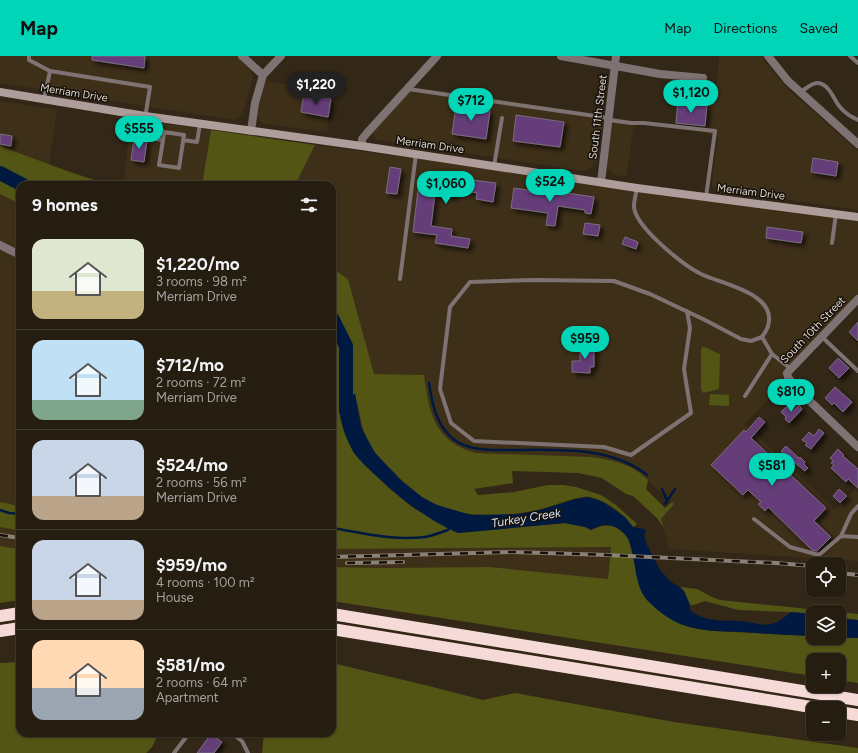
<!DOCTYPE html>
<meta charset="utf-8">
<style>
body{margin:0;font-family:Figtree,sans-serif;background:#2e261a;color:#f1f3f6;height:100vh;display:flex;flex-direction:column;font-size:15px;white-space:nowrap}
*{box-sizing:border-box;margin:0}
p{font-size:13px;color:#a4a29f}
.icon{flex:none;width:22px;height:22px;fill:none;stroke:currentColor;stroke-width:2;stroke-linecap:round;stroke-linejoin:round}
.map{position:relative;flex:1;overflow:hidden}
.panel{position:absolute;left:16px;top:125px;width:320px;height:556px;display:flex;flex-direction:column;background:#261d11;border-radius:12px;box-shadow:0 1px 3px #0004,0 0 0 1px #423b31}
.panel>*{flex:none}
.tools{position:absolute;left:806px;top:501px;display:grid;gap:8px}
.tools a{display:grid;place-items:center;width:40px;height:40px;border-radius:8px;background:#261d11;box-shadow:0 1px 3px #0004,0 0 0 1px #423b31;font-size:20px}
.price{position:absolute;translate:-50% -34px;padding:0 9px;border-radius:14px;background:#00d5b7;color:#111;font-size:13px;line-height:26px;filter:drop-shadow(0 1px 2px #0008)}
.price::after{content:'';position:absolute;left:50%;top:24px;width:12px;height:9px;margin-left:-6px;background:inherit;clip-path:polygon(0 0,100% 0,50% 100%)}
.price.current{background:#222;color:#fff}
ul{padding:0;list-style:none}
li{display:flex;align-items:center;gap:12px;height:100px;padding:0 16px}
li+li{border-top:1px solid #423b31}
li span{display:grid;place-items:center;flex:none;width:112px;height:80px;border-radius:12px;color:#555}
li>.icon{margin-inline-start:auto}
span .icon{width:48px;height:48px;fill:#fffc;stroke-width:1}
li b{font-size:17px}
h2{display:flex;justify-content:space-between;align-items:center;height:48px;padding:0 16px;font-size:17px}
header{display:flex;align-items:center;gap:24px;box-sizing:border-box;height:56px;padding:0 20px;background:#00d5b7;color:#111}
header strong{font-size:19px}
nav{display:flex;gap:22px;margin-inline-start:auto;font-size:14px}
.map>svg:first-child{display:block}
.built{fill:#3e2f19}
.green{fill:#535515}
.water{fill:#001941}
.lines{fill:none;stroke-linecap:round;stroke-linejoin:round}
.stream{stroke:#001941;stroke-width:2.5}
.river{stroke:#001941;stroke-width:14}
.building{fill:#653d79;stroke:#796d7f;filter:url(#shadow)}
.lane{stroke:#7e7372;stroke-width:4}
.street{stroke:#7e7372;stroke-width:8}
.secondary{stroke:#af9d9b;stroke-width:8}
.highway{stroke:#f6dad8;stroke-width:12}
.rail-casing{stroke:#8b8174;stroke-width:4}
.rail{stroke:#16110a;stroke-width:2.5;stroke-dasharray:8;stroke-linecap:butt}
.labels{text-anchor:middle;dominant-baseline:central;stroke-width:3;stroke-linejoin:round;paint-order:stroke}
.street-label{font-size:11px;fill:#ddd5cb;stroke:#16110a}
.water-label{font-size:12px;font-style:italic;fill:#d6e2f4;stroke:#16110a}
</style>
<header>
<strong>Map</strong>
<nav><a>Map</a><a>Directions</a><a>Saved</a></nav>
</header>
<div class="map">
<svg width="858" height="697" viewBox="0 0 858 697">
<defs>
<filter id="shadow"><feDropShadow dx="3.5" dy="3.5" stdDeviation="2" flood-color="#0009"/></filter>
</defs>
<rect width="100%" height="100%" fill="#332717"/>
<path class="built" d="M0 0H236L251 14 253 22 243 56 239 61 233 64 0 27Z
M719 0H761L767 9 789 34 858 95V154L715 133 712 130V126L718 80 710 78 674 73 678 25 717 28Z
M265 25 333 35 327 76 264 68 260 66 256 58Z
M412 31 604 59 597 105 592 111 584 115 378 84 374 82 373 77Z
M0 45 57 54 49 108 0 90Z
M612 61 634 65 627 120 613 119 606 111Z
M131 63 211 74 202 129H123Z
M315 89 858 163V238L786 314 784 320 786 325 745 368 835 454 858 430V505L669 493 661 463 674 448 640 417 592 401 476 397 465 394 445 381 433 361 426 337 424 319 374 318 348 223 332 212V129H295Z
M0 138 20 148V450L0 446Z
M0 471 20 475V493L0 490Z
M611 491 608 523 387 512 332 511V493Z"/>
<path class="green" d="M211 74 315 89 295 129H202Z
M0 90 70 116 110 129H20V148L0 138Z
M332 212 348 223 374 318 424 319C429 357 435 386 476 397L592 401 604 403 617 406 630 411 640 417 648 424 646 433 665 452 672 446 674 448 661 463 664 472 657 462 633 440 626 438 602 422 578 417 512 415 513 427 474 433 478 439 514 436 548 429H564L576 431 601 439 616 449 637 468 633 471C623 457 606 444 589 441 579 439 546 453 533 455 497 462 453 462 421 441 411 434 401 424 392 415 383 405 373 396 367 384 360 369 360 353 354 338L355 398 389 432 412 451 458 477 565 467 585 471 591 474C607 467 618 468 629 484L639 527 643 537 675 565 690 571 714 575 813 580V582H858V627L839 624V604H813V620L332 545V511L387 512 489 511 608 523 611 491 332 493Z
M702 291C709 291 713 296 720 298L719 333 703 337 701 333V294Z
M710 338 729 339V350L709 349Z
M0 446 20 450V475L0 471Z
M0 490 20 493V544L0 547Z
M680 531 697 533 712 541 720 544 858 558V564L839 562V556H813V558L791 556 738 554 705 545 694 549H690L685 537Z
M20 606V677H159L152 691 146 697H0V607Z
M332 607 429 630 483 644 515 637 674 666 858 692V697H262L264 677H332Z"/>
<path class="water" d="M355 337 361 371 375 397 402 425 422 441 437 449 471 459 520 458 544 453 576 443 588 441 601 445 625 461 633 471 644 473 646 475 644 479 647 489 660 514 671 526 680 531 684 535 690 549V554C705 568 730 563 748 566 756 567 762 570 770 568 778 567 785 561 791 556L813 558V580C790 579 766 578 743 576 722 575 700 576 680 568 669 563 659 556 650 547 633 532 637 504 629 485 626 475 612 467 602 469 599 470 594 472 591 474L585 471 565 467 458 477C426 463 398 441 373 417 367 411 359 404 354 397 346 383 341 369 339 354Z
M839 562 858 564V582L839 581Z"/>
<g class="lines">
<path class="stream" d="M429 327C432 347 436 368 452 382 468 396 494 394 514 394 558 394 610 390 647 419
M662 433 665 439 667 445
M665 448 675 433
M0 454 9 457 20 458
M332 472C363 477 393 485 425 481 432 480 441 476 448 474L450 471"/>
<path class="river" d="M0 117 23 129
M332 262 346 290V354L350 364"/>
</g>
<path class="building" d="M92 0H145L144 12 92 4Z
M304 38 331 43 328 61 301 56Z
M678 45 707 49 705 70 676 67Z
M456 50 490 55 486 83 452 78Z
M516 59 564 66 560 91 513 85Z
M0 78 12 80 11 90 0 88Z
M134 83 147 85 144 106 131 104Z
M813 102 838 106 836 120 811 116Z
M390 111 401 113 397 138 386 137Z
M426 118 496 127 493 146 476 143 477 137 455 133 454 140 435 138 431 170 452 173 451 180 470 183 468 192 435 187 437 179 413 176 418 134 423 135Z
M514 132 566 140 567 137 594 141 591 158 585 157V154L558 150 555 170 546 169 548 157 511 152Z
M585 167 600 169 598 180 583 178Z
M767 171 803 176 801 187 766 182Z
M625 181 638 186 636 193 622 188Z
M858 266V285L849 276Z
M580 289H594V311H590V317L572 316V305H580Z
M838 302 849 312 839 322 829 312Z
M835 331 852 346 843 356 834 347 832 349 825 342Z
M799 349 802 353 789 367 785 363 786 361 781 356 787 350 793 355Z
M759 361 765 366 751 382 826 452 814 465 831 481 817 495 812 494 768 451 765 455 758 448 761 446 748 434 743 439 711 409 744 374 746 376Z
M819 373 824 377 811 393 805 389 807 387 802 384 809 376 814 380Z
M786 390 799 402 800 401 805 406 804 408 808 412 805 415 781 395Z
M838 393 844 399 843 400 858 413V432L848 423 846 426 831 412 834 409 831 407 833 405 830 402Z
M839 433 847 440 840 447 833 440Z
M211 678 222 686 214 697H197Z"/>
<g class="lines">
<path class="lane" d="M29 0V4L50 15
M850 0 858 7
M408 33 609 62
M801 36C805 33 812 27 817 27 829 27 834 44 840 51 845 57 851 61 858 64
M44 43 50 15 150 31 142 81 163 84 159 109 179 112 184 79 164 76 163 84
M609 64 631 67H644L715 75 706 141
M183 84 197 86 200 68
M494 110 502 62
M637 132C636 138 634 145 634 150 634 170 683 209 701 218 721 228 778 237 768 270 767 274 764 278 762 281L751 285 741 283 705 264 650 238 614 225 535 224 470 226 450 251 440 333 451 367 474 385 604 391 631 399 691 357 684 313 690 272 687 255
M832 187 836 158
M400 223 416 98
M762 281 772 298 791 313
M822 281 858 315
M745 340 772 298
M754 463 790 491 819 499 841 480 858 481
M841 480 851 458 858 450
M231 677 242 685 248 697
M174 697 187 680 191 677"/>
<path class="street" d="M242 0 263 19
M561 0 660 18 703 22
M768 0 788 25 858 88
M251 75 255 47 263 19 281 0
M362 90V83L367 77 437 0
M601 126 616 0
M0 189 20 199
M858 243 787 317 788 321 796 332 858 391"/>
<path class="secondary" d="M0 36 145 60 362 90 637 132 858 161"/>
<path class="highway" d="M332 558 858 644
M0 560 20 557
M332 573 817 652
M0 575 20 572
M839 656 858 659"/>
<g class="rail-casing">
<path id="rail" d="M0 479 20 482
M332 501 512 496 608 499 776 507 813 510
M347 507 403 506
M839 517 858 519"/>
</g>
<use href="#rail" class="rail"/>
</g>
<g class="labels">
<g class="street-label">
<text transform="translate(74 37) rotate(9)">Merriam Drive</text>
<text transform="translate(598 61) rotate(-83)">South 11th Street</text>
<text transform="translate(430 89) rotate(8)">Merriam Drive</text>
<text transform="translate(751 136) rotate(7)">Merriam Drive</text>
<text transform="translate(813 274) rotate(-46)">South 10th Street</text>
</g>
<g class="water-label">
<text transform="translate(526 462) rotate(-9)">Turkey Creek</text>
</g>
</g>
</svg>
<div class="tools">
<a><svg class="icon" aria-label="locate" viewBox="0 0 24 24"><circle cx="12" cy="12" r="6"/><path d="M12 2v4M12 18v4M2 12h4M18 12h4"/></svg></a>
<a><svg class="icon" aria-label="layers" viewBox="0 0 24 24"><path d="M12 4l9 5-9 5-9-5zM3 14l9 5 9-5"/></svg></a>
<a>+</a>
<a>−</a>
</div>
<b class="price current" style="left:316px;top:50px">$1,220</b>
<b class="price" style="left:691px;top:58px">$1,120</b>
<b class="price" style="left:471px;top:66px">$712</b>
<b class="price" style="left:139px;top:94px">$555</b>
<b class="price" style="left:550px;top:147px">$524</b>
<b class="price" style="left:446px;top:149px">$1,060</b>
<b class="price" style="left:585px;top:304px">$959</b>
<b class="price" style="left:791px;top:357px">$810</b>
<b class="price" style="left:772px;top:431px">$581</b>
<section class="panel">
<h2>9 homes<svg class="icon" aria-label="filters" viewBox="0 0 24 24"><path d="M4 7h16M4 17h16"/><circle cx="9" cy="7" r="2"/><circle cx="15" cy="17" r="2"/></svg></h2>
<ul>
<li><span style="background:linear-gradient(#dfe7d0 65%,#c2b280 0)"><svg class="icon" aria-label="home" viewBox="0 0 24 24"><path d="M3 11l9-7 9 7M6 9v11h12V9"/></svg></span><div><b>$1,220/mo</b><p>3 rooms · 98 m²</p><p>Merriam Drive</p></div></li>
<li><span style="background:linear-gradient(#bfe0f5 75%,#7fa58c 0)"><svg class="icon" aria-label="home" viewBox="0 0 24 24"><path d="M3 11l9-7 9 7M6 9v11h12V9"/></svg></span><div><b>$712/mo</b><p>2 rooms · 72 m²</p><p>Merriam Drive</p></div></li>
<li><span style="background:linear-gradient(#c9d6e8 70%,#b9a48a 0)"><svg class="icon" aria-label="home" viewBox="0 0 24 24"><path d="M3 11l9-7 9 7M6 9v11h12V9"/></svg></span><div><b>$524/mo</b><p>2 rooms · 56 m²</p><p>Merriam Drive</p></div></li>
<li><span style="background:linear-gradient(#c9d6e8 75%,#b9a48a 0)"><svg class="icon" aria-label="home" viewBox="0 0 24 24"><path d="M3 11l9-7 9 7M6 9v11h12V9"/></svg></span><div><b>$959/mo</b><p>4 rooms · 100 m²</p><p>House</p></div></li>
<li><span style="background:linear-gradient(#ffd9b3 60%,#9aa5b1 0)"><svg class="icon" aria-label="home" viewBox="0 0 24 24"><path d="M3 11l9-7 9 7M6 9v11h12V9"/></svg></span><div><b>$581/mo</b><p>2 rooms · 64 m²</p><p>Apartment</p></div></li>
</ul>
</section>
</div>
